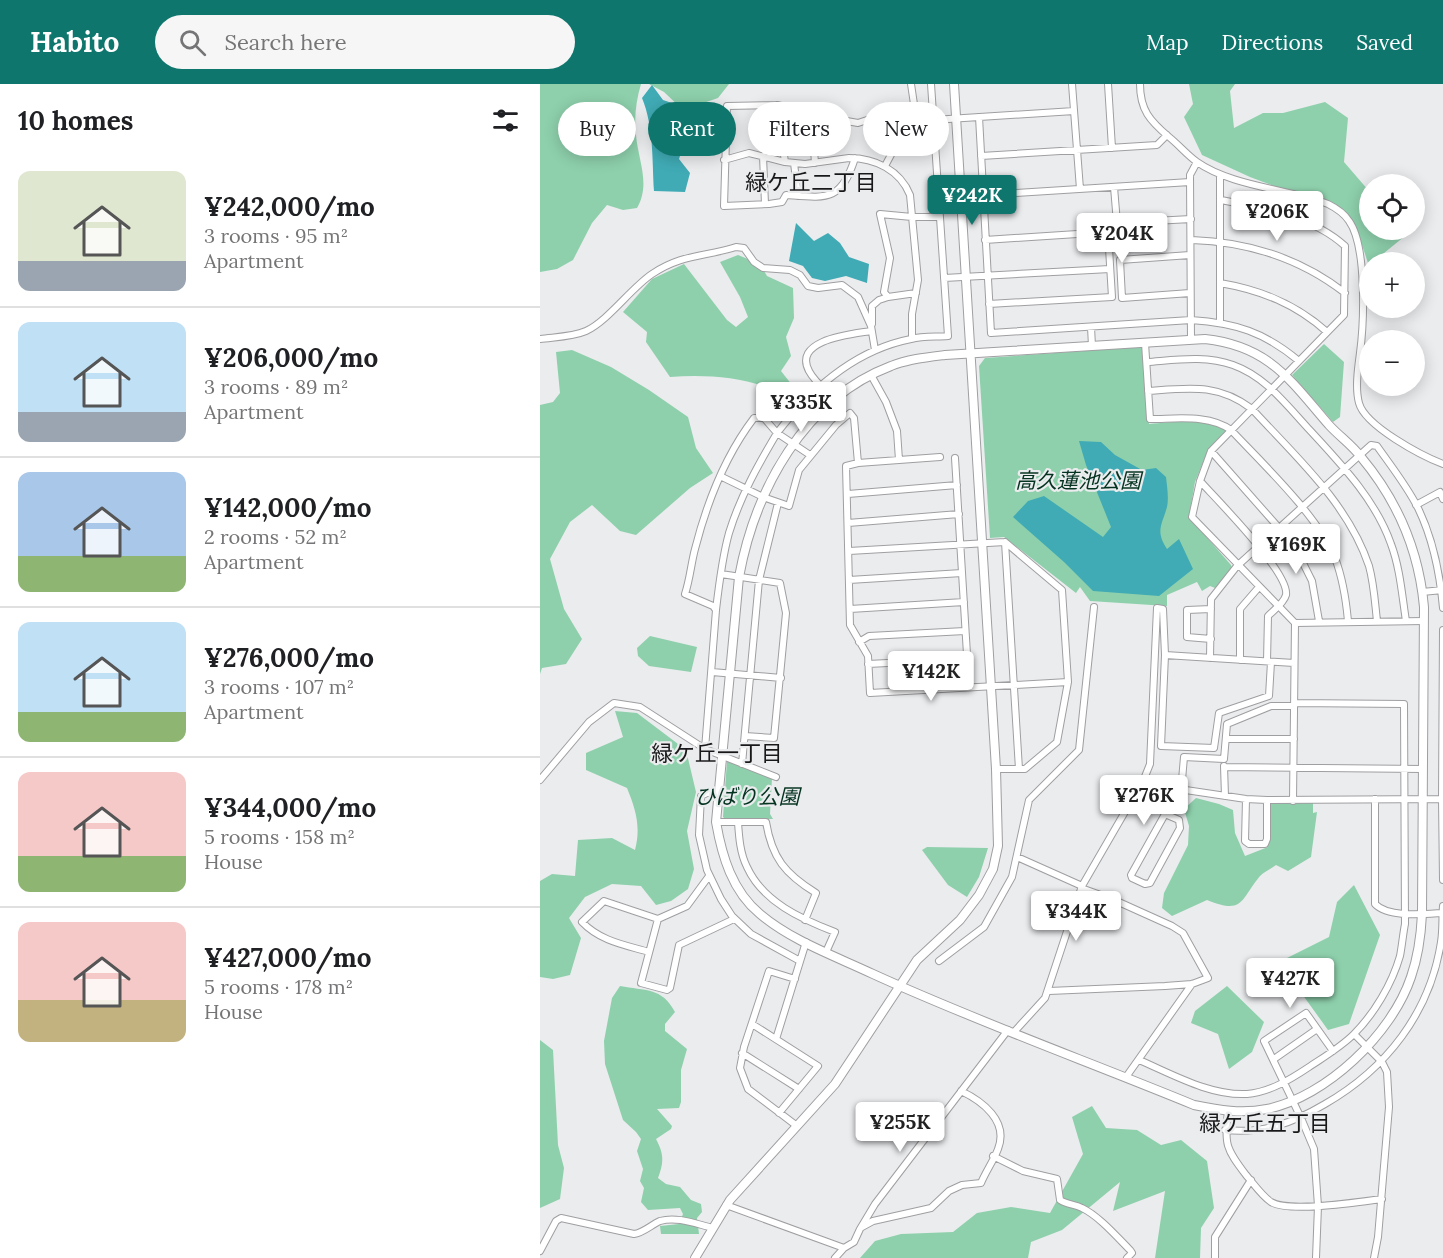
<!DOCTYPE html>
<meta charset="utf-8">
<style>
body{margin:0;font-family:Lora,"Noto Sans JP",serif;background:#f6f6f6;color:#202124;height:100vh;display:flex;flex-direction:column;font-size:22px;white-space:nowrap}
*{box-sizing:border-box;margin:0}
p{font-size:20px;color:#757577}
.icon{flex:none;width:33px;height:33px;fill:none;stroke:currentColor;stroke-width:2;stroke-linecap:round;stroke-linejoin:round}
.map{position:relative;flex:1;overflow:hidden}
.details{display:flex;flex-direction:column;background:#fff;width:540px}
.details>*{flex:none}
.banner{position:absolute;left:18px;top:18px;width:570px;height:54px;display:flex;gap:12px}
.tools{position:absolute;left:819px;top:90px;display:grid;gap:12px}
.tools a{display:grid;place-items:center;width:66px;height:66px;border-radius:50%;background:#fff;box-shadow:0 3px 15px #0003;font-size:30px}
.price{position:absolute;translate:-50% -51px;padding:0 14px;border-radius:6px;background:#fff;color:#222;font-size:20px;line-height:39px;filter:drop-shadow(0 2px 3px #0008)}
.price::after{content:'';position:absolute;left:50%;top:36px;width:18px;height:14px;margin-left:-9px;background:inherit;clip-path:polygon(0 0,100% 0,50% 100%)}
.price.selected{background:#0f766e;color:#fff}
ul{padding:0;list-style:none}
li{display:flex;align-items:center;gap:18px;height:150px;padding:0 18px}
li+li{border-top:2px solid #e0e0e0}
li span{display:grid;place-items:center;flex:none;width:168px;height:120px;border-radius:12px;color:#555}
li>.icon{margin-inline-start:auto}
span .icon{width:72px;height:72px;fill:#fffc;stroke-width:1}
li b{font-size:26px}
h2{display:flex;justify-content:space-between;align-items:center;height:72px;padding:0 18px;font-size:26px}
.tag{padding:0 21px;border-radius:27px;background:#fff;box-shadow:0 3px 15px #0003;font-size:21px;line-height:54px}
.tag.selected{background:#0f766e;color:#fff}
header{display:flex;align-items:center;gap:36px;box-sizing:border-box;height:84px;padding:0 30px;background:#0f766e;color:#fff}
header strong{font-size:28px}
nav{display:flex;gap:33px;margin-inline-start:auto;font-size:21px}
.search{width:420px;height:54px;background:#f6f6f6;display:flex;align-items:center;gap:15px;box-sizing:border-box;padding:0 21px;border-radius:33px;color:#757577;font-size:22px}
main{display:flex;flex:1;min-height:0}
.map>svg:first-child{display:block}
.green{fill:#8ed0ac}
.water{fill:#40abb5}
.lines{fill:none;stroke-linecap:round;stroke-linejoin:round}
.street-casing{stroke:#9f9fa2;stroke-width:8}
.secondary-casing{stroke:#9f9fa2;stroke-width:10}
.street{stroke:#fff;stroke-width:6}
.secondary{stroke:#fff;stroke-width:8}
.labels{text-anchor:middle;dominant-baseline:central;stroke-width:4.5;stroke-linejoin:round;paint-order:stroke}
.park-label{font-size:21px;font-style:italic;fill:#043320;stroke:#ebecee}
.neighbourhood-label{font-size:22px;fill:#181819;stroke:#ebecee}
</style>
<header>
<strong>Habito</strong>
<div class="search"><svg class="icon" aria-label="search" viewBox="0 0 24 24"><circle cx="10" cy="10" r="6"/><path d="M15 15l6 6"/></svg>Search here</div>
<nav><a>Map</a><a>Directions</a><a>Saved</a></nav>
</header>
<main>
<section class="details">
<h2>10 homes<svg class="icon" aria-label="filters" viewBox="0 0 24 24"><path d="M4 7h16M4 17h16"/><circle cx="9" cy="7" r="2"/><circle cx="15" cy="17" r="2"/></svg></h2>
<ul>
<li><span style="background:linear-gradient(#dfe7d0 75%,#9aa5b1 0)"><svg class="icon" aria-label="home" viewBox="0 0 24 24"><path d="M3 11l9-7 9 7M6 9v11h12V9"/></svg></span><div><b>¥242,000/mo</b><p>3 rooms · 95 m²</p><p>Apartment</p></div></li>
<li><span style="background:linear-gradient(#bfe0f5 75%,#9aa5b1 0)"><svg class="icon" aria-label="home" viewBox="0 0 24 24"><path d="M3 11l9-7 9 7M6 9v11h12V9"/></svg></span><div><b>¥206,000/mo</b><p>3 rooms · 89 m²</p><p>Apartment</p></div></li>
<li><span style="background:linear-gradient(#a9c7e8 70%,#8fb573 0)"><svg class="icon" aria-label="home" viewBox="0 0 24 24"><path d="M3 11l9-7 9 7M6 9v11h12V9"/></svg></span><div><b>¥142,000/mo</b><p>2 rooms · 52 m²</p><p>Apartment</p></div></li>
<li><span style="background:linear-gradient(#bfe0f5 75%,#8fb573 0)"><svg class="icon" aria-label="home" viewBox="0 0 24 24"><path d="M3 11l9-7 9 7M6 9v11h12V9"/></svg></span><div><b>¥276,000/mo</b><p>3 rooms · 107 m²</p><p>Apartment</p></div></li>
<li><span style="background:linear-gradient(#f6c9c9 70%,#8fb573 0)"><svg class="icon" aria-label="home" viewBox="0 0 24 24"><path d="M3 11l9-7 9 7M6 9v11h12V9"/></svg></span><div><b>¥344,000/mo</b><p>5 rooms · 158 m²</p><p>House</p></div></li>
<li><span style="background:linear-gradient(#f6c9c9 65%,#c2b280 0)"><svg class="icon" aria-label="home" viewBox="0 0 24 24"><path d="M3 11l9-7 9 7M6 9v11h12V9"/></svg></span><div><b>¥427,000/mo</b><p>5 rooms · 178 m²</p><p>House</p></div></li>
</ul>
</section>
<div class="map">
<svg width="903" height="1174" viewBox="0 0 903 1174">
<rect width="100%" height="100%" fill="#ebecee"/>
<path class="green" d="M0 0H101C96 17 94 33 96 51 98 76 111 100 97 124L83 126 67 121 52 139 33 176 17 185 0 188Z
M109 0H189L178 14 143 26 124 8Z
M649 0H695L690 7 694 44 723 29H743L785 18 808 34 804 78 829 107 830 146H865V152L833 178H830L829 182 820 155 807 129 710 93 662 71 644 33 653 20Z
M198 171 220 180 227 192 253 204 254 234 246 253 251 272 241 287 252 301 242 310C209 293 167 290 130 293L106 258 107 248 83 228 112 195 144 180 187 236 196 243 208 233 200 213 180 178Z
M784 260 804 278 800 333 793 338 752 291Z
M601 263 604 265 609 340C630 339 671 332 687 346L668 366 655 398 649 433 691 481 692 484 675 504 670 502 662 507 657 498 627 511V522L550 517 540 503 536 509 464 453 450 454 439 282 445 274Z
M32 266 71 283 109 306 148 333 156 364 173 389 150 404 96 451 80 447 52 421 30 438 10 475 24 525 42 555 26 580 2 584 0 590V321L13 318 20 309 16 268Z
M110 552 157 563 151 588 109 582 98 572 97 564Z
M75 627 97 629 146 666 156 708 147 747 154 785 148 805 131 817 116 821 101 802 72 800 45 813 29 834 41 854 30 891 13 895 0 893V797L12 790 35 792 38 756 72 754 95 766C101 743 96 726 87 704L46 686V669L83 653Z
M187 677 232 694 230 730 233 735H185L183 733Z
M656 714 679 720 693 726 695 749 705 772 728 763 726 762 730 718H773V729L777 728 771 773 748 787 736 781C731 785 724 788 720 792 700 816 704 831 667 816L632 832 622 824 624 809 648 761 649 742 644 725Z
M387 763 448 764 439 793 427 813 408 801 382 766Z
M814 801 840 851 809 940 788 946 739 878 789 853 797 818Z
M80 902C105 907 122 903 135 928L125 940V947L147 965 141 986V1018L139 1024 117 1025 132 1042 131 1045 116 1055C124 1070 124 1078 118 1094L126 1100 140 1103 151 1116 161 1120 162 1128 157 1134 159 1150H121L120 1142 139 1140 143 1130 140 1124 108 1126 101 1118 104 1104 100 1097 103 1085 97 1067 101 1055 96 1048 83 1036 65 980 64 957 72 914Z
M687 902 724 938 712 968 689 985 678 950 651 939 655 927Z
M0 956 13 966 18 1061 24 1084 20 1115 0 1124Z
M552 1022 566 1044 597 1046 621 1061 641 1056 667 1077 674 1124 661 1144 660 1174H615L625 1107 573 1127 580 1098 522 1146 491 1158 488 1174H320L335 1157 361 1150 413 1148 437 1129 471 1123 510 1129 543 1070 532 1033Z"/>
<path class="water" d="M112 1 123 16 138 21 134 34 145 56 139 75 150 89 145 108 114 107C112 76 114 43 102 14Z
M256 139 274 157 288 149 300 159 309 173 329 180 327 199 306 192 285 197 272 194 263 182 249 177Z
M539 357 561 358 575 371 602 386 616 384 626 393C627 402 629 414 627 423 622 441 615 447 627 465L639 455 653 485 619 512 553 507 524 478 473 433 488 417 504 412 563 453 571 443 546 381Z"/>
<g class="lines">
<g class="street-casing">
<path id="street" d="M371 0 375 27 380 39
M532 0 540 105
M568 0 572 64
M600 0C600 26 610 37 629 53 639 61 647 71 657 78 691 102 748 105 788 120 796 124 804 129 809 137 827 162 824 238 820 269 818 284 815 304 819 319 825 342 882 372 903 380
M237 21 301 36 318 39 342 31 375 27
M271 28 275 79
M439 33 451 249 651 236C696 239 724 248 759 277
M223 72 225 120
M441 72 617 61 627 51
M315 74C301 118 287 114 246 111L242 118 229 120 184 122 187 22 237 21 245 78 265 80 309 74C335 74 360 86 370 111L378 196 372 230V254
M184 76 209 69 245 78
M254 79 258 112
M345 82C358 57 364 43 393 36L534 27
M574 103 577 139 651 135
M443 111 650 98
M681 116C723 124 772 132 805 162L804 231 671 367 660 397 652 433 755 539 753 717
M445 156 568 148 572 213 449 220
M652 156C708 158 760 174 805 209
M404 194 570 185
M680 199C721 206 756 220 787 248
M650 209 582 214 580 176 650 171
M348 213 344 208 350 174 340 130 372 133H400
M680 238V91
M331 242 332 240V222L339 216 348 213 376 209
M551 243 552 262
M0 255C14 253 32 253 46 247 68 237 91 204 112 190 142 170 164 173 196 163L204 164 214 178 223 184 250 186 260 191 268 202 278 204 302 201 318 213 331 242 335 266
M651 256 650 91 657 78
M605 259 610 335C637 335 669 330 691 346 723 380 778 432 795 474 803 495 806 515 808 537
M607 278C635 276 666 271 693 281 724 292 744 318 766 342 798 377 835 414 851 460 860 484 862 511 866 537
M331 291 346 318 357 347 359 376
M608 307C649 304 678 299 712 325 756 373 808 419 829 482 834 500 835 519 837 537
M294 315C286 307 274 297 269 287 252 255 314 250 331 247
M671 367 754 461 772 497 779 537
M400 373 318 379 306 382 310 541 328 572 330 609 528 598
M415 374 429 603
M180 392 223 413 249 422 259 386 296 341 310 329 314 334 318 379
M660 397C676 415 750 489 746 511 744 519 734 526 728 532L727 577
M308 410 417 401
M876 421 900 408 903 415
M308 439 419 430
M465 458 479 685
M309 467 465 458 522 506 528 598 517 658 485 685H456
M181 490 240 499 246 529 234 654 205 652
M309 496 422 489
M882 508 903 506
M310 525 424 518
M176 526C179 500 182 474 189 449 200 413 218 381 237 349L270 371
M755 539 884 537
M671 555 647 553V526L671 525
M319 558 329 552 425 547
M625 571 621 662 674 664 679 629 729 612 731 578
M670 574 671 515 697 482 831 361 837 362C851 382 867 402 878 424 893 455 900 490 903 524
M700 576V525L719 503
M328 580 427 575
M172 588 241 594
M686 655H754
M165 665 176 526 173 522 145 510C150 495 151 480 155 465 167 418 185 372 214 334H224L237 349C271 305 315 266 371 255 383 252 396 253 408 252L391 0
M202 680 219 496 238 419
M684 682 685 712
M684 683 883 685
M0 696 49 638 74 619 100 623 165 665 236 693
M639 705 706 715 727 716 902 715 903 796
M179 709H167L161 712 159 751 167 786 181 815 192 832 211 850 260 877
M706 715 705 757 709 760H725L727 755V716
M835 715V820C848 834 885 830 903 829
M902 715 903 546
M625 730 639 736 640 744 610 799 605 800 592 794 591 791 639 705 642 696 644 673 684 675 687 640 731 622H754
M176 738H226C232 774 245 790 276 809L265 836
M198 738C199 753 200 769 207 783 223 818 261 835 295 848L286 868
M477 773 542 802
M169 792 147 822 118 835 101 899 127 906 130 904 139 861 194 835
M109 868C85 861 60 857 42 838L64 817 118 835
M399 877 444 843 472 793 489 716 539 666 554 523
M255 895 229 887 204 963 200 984 208 1005 257 1042
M509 907 625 902 652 900 668 894 643 849 632 842 572 815 541 804
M212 940 278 982 239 1029
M474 948 505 914 542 802 604 695 610 680 617 524 623 525 625 571 754 579
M814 950 842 978 847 988 849 1023 838 1153 834 1174
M236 955 266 858
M202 969 259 1005
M734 975 777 945
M599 976C632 990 670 1012 707 1010 730 1008 751 995 769 983 784 973 801 963 814 950 834 930 852 900 860 872 862 862 863 850 865 840L864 620 754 619
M586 993 652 900
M688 1027C684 1060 686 1065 706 1091 713 1099 722 1112 731 1118 749 1129 819 1118 842 1115
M685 1046C723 1050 753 1039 785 1020 846 985 890 929 901 858 903 846 902 834 903 822
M453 1072 483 1087 517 1095 520 1116C528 1121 535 1120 542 1124 559 1132 577 1153 590 1166L592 1169 587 1174
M186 1121 304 1164
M322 1143 333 1137 391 1124 409 1107 422 1101 441 1099C446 1087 454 1076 458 1065 469 1037 442 1017 421 1007
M0 1167 16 1137 21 1134 94 1150C103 1149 111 1141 120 1137 137 1132 156 1140 173 1144
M295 1174 304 1164 314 1158 320 1145 335 1120 468 946
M675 1174V1153L711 1096
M776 1174 778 1122 774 1065 761 1034 724 957 766 929 793 967"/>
</g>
<g class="secondary-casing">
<path id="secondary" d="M665 255C729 262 750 296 789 341 799 352 812 361 821 373 857 416 879 467 884 523L882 830C881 851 878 873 871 893 852 950 786 1013 727 1025 701 1030 679 1026 654 1021 547 977 438 938 333 890 295 872 252 857 220 830 192 807 182 772 176 738L199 493C215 406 264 315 351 282 368 275 388 273 405 271Z
M155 1174 190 1116 295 1000 377 876 420 836 439 811 453 785 458 762 456 685 414 0"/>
</g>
<use href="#street" class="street"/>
<use href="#secondary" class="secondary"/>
</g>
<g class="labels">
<g class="park-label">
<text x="538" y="396">高久蓮池公園</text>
<text x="207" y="712">ひばり公園</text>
</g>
<g class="neighbourhood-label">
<text x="271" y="98">緑ケ丘二丁目</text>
<text x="177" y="669">緑ケ丘一丁目</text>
<text x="725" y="1039">緑ケ丘五丁目</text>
</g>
</g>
</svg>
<div class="tools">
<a><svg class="icon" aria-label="locate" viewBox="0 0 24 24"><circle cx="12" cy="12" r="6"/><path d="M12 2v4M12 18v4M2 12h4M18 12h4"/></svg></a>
<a>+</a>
<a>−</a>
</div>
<b class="price selected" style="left:432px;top:142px">¥242K</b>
<b class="price" style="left:737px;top:158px">¥206K</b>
<b class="price" style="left:582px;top:180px">¥204K</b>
<b class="price" style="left:261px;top:349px">¥335K</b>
<b class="price" style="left:756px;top:491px">¥169K</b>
<b class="price" style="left:391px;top:618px">¥142K</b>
<b class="price" style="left:604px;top:742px">¥276K</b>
<b class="price" style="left:536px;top:858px">¥344K</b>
<b class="price" style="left:750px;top:925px">¥427K</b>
<b class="price" style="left:360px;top:1069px">¥255K</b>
<div class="banner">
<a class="tag">Buy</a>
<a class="tag selected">Rent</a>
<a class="tag">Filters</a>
<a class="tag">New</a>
</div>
</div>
</main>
